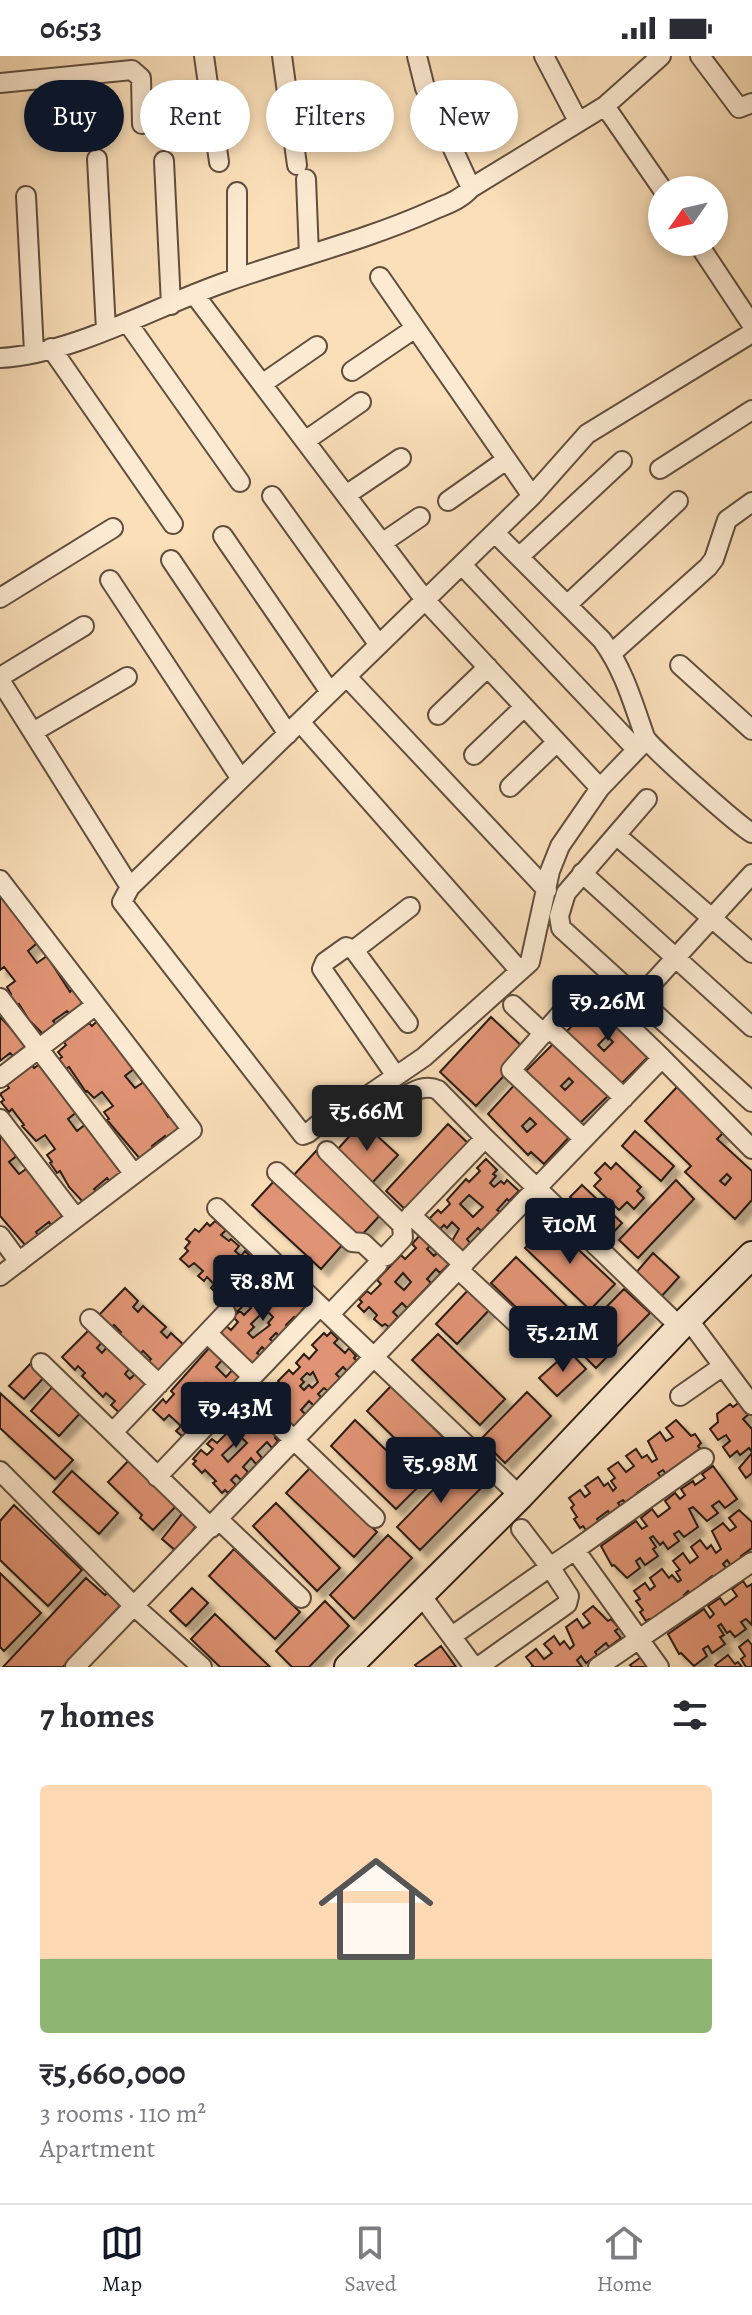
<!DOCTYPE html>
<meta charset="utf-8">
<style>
body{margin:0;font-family:Alegreya,serif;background:#f2f2f3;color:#2b2b33;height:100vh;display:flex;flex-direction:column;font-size:30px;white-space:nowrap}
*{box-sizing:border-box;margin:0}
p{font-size:26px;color:#7c7c81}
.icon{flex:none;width:44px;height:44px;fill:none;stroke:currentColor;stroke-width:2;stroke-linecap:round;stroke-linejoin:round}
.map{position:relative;height:1611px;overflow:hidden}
.drawer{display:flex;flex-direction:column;background:#fff;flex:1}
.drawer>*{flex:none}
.hud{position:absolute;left:24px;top:24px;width:704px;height:72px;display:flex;gap:16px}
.needle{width:52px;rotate:236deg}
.controls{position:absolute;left:648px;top:120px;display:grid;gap:16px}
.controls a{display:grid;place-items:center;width:80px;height:80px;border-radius:50%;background:#fff;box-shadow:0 4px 12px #0003;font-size:40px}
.price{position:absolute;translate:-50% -68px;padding:0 18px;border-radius:8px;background:#111827;color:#fff;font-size:26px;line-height:52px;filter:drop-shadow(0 2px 4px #0008)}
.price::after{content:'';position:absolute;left:50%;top:48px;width:24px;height:18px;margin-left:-12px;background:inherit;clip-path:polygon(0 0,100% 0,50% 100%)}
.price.current{background:#222;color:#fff}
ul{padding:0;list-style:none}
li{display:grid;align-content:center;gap:16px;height:424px;padding:0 40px}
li+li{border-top:2px solid #e1e1e2}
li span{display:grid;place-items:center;height:248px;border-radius:8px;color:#555}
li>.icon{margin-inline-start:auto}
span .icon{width:144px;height:144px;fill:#fffc;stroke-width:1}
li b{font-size:34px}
h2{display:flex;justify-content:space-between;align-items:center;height:96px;padding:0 40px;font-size:34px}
.chip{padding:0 28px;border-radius:36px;background:#fff;box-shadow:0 4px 12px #0003;font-size:28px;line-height:72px}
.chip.current{background:#111827;color:#fff}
.status{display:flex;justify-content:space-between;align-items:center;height:56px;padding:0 40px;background:#fff;direction:ltr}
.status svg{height:22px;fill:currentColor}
.dock{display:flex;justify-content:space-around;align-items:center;height:112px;border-top:2px solid #e1e1e2;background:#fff;font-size:22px;color:#7c7c81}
.dock a{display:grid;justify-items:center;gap:4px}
.dock .current{color:#111827}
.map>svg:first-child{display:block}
.building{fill:#e19474;stroke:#2c1d14;stroke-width:2;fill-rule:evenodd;filter:url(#shadow)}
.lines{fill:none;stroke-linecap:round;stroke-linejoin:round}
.street-casing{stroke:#604e3d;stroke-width:22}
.secondary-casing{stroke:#2c1d14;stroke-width:30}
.street{stroke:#fcead2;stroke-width:18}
.secondary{stroke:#fcead2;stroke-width:26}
</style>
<div class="status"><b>06:53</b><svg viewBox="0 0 49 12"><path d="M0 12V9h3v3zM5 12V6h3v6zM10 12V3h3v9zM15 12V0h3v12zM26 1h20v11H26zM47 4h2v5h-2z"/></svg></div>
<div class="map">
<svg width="752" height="1611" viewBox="0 0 752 1611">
<defs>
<filter id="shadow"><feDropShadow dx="7" dy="7" stdDeviation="2" flood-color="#0004"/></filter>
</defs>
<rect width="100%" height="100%" fill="#fadfb9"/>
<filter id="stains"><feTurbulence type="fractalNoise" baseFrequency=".0025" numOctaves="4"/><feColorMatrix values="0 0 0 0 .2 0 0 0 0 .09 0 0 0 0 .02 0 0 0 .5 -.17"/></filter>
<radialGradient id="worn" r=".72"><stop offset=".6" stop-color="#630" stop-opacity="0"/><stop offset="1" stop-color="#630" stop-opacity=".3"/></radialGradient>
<path class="building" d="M0 839 37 887 28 895 37 907 47 900 70 936 73 933 83 947 70 958 67 955 53 965 56 968 43 978 29 964 19 948 17 949 9 939 11 938 7 931 15 925 4 911 0 914Z
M597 945 650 999 621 1028 566 976ZM607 980 613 986 604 995 598 989Z
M0 961 27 989 13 1000 10 997 0 1005Z
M491 961 527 995 476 1050 440 1016Z
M98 964 135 1012 125 1020 135 1032 145 1025 168 1061 171 1058 181 1073 167 1083 165 1080 152 1090 154 1093 141 1104 107 1064 109 1063 104 1056 113 1050 102 1036 94 1042 87 1035 86 1036 69 1011 66 1013 59 1003 62 1001 58 996 66 989 64 986 89 967 92 970Z
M557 984 610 1038 580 1067 567 1054 565 1057 526 1015ZM569 1022 573 1026 565 1034 561 1030Z
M41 1007 78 1055 68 1063 77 1075 87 1067 100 1083 97 1086 124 1115 110 1126 107 1122 94 1133 97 1136 83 1146 69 1131 60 1115 57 1117 50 1107 52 1106 47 1099 55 1093 45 1079 36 1085 22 1070 24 1069 12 1053 9 1056 1 1046 4 1044 0 1038 9 1032 7 1029 32 1009 34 1012Z
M517 1026 573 1077 544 1108 531 1096 528 1099 488 1058ZM530 1062 536 1068 527 1076 522 1070Z
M677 1031 723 1077 717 1083 752 1115V1144L735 1163 685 1116 691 1110 645 1065ZM727 1118 731 1122 725 1129 720 1125Z
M362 1066 398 1099 372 1127 337 1094Z
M448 1068 473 1092 410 1158 386 1135Z
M635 1075 674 1110 661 1125 622 1090Z
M0 1076 19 1098 9 1106 19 1118 29 1111 52 1147 55 1144 65 1158 51 1169 49 1166 36 1176 38 1179 25 1189 0 1160Z
M316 1095 383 1156 358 1183 292 1121Z
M486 1103 497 1114 493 1118 496 1120 490 1127 494 1131 501 1125 504 1128 507 1124 519 1135 509 1145 507 1143 497 1154 500 1156 481 1175 478 1172 467 1183 470 1187 463 1195 452 1185 459 1173 452 1166 447 1172 444 1169 440 1173 429 1163 438 1154 441 1157 450 1148 447 1144 466 1123 469 1126 480 1115 477 1112ZM469 1139 483 1151 473 1161 460 1148Z
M605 1107 611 1113 616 1107 641 1131 637 1135 644 1142 634 1153 627 1146 619 1154 594 1130 601 1123 595 1117Z
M275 1124 344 1187 321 1213 252 1149Z
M676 1124 694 1143 638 1202 619 1184Z
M582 1129 622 1167 610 1180 570 1141Z
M215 1165 226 1174 221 1179 229 1185 231 1183 239 1190 235 1195 241 1200 245 1195 254 1204 250 1208 257 1214 261 1210 272 1220 259 1234 254 1229 247 1236 252 1240 237 1256 226 1246 230 1242 222 1235 218 1239 211 1232 214 1228 207 1221 204 1225 198 1220 203 1215 194 1207 189 1211 180 1203 188 1195 185 1192 190 1186 186 1183 195 1173 199 1176 207 1167 210 1170Z
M549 1166 615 1228 590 1254 525 1192Z
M421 1178 432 1188 427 1193 434 1200 440 1194 452 1205 440 1217 436 1213 427 1223 431 1227 407 1252 402 1247 393 1256 398 1261 389 1271 385 1268 382 1270 374 1263 377 1259 369 1251 364 1256 358 1250 362 1246 359 1243 367 1235 371 1238 381 1228 377 1224 401 1199 405 1203 416 1192 412 1188ZM403 1217 411 1226 404 1234 395 1226Z
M653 1197 679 1221 660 1242 634 1219Z
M516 1201 581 1264 556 1290 491 1227Z
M277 1222 288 1232 279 1242 286 1249 295 1240 306 1250 302 1254 306 1258 298 1266 294 1261 286 1269 291 1274 282 1283 276 1277 270 1283 276 1289 268 1297 262 1291 257 1297 263 1302 255 1310 252 1307 248 1311 239 1302 243 1298 233 1288 229 1292 221 1283 224 1280 220 1275 225 1269 231 1274 238 1266 233 1261 240 1255 244 1259 251 1252 246 1248 253 1240 258 1246 267 1237 262 1232 271 1223 274 1226ZM268 1256 273 1261 268 1267 270 1269 253 1282 248 1277 254 1271 251 1268 260 1259 263 1261Z
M471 1231 492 1251 457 1288 436 1268Z
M125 1232 138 1245 133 1251 138 1256 143 1250 166 1271 161 1276 167 1282 171 1277 187 1292 160 1319 147 1307 151 1303 143 1295 139 1299 118 1279 121 1276 114 1269 111 1272 98 1260Z
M624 1233 650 1257 596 1312 571 1287Z
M89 1274 102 1286 97 1292 102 1297 107 1291 129 1313 125 1318 130 1323 135 1318 150 1333 124 1361 111 1349 115 1345 106 1337 103 1341 82 1320 85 1317 78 1310 75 1314 62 1301Z
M331 1276 338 1283 334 1287 345 1297 349 1292 356 1300 354 1302 357 1305 347 1315 343 1311 336 1318 340 1322 328 1335 324 1332 318 1338 321 1341 314 1350 309 1345 301 1354 306 1359 294 1371 291 1368 288 1370 281 1364 286 1358 280 1353 277 1355 273 1350 268 1355 262 1349 266 1344 263 1341 271 1332 277 1337 283 1330 278 1325 289 1314 293 1318 300 1311 296 1307 304 1298 309 1303 317 1294 312 1289 324 1277 327 1280ZM313 1316 318 1326 312 1332 309 1329 304 1334 300 1330 304 1326 301 1323 307 1317 310 1319Z
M438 1278 505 1343 480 1369 412 1304Z
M210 1291 223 1303 216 1311 226 1321 234 1312 245 1323 189 1386 176 1375 181 1370 169 1359 164 1364 153 1354 163 1343 166 1347 174 1338 171 1335ZM206 1327 211 1332 205 1339 208 1342 202 1349 198 1346 191 1354 186 1349 193 1341 189 1337 196 1330 200 1333Z
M569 1295 586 1313 557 1340 539 1322Z
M35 1303 49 1316 24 1343 9 1330Z
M55 1328 83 1354 59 1380 31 1355Z
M391 1330 455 1393 431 1418 367 1355Z
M527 1336 551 1360 505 1407 481 1383Z
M0 1337 73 1404 55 1423 0 1372Z
M741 1345 750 1357 743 1363 752 1373V1396L749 1392 740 1399 737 1395 730 1401 723 1391 730 1385 726 1379 718 1384 710 1373 718 1366 717 1358 730 1348 733 1351Z
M251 1349 260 1358 255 1364 264 1373 270 1367 279 1377 275 1382 278 1385 272 1392 267 1386 257 1396 262 1402 256 1408 251 1402 243 1411 248 1416 241 1424 236 1419 231 1424 236 1429 228 1437 225 1434 222 1437 213 1427 216 1425 205 1414 202 1417 193 1408 196 1405 193 1403 201 1394 207 1399 213 1393 207 1388 212 1383 217 1387 226 1378 222 1373 227 1368 231 1372 242 1362 237 1357 243 1351 246 1353ZM241 1381 247 1387 228 1406 222 1399Z
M355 1364 421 1428 396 1453 331 1390Z
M676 1364 691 1380 695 1378 701 1387 698 1390 703 1396 691 1405 688 1402 677 1410 679 1413 668 1421 663 1414 658 1417 663 1425 651 1434 648 1429 637 1437 640 1441 628 1450 623 1444 618 1447 623 1454 612 1461 608 1455 597 1463 601 1469 589 1478 583 1470 580 1472 574 1463 577 1461 571 1452 574 1449 569 1442 580 1434 585 1441 590 1437 585 1430 598 1421 604 1430 608 1427 613 1435 616 1432 611 1425 615 1422 608 1413 618 1406 626 1416 634 1410 626 1400 636 1393 642 1402 647 1399 652 1406 657 1403 648 1385 660 1376 666 1385 673 1381 666 1372Z
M752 1397V1417L746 1422 739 1412Z
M132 1401 179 1447 153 1474 140 1462 142 1459 108 1426Z
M462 1404 486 1427 420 1494 397 1471Z
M713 1410 737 1443 725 1452 719 1445 712 1450 718 1457 707 1465 693 1451 689 1453 698 1471 684 1481 679 1475 674 1478 679 1485 668 1493 663 1486 660 1489 653 1480 650 1482 656 1491 653 1493 658 1500 645 1509 640 1502 636 1505 640 1512 627 1522 614 1509 612 1510 601 1490 636 1465 642 1473 647 1470 641 1462 652 1453 658 1461 670 1452 665 1445 675 1437 680 1443 685 1439 681 1433 693 1425 695 1429 705 1422 702 1418Z
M310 1412 377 1476 354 1501 286 1437Z
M72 1415 118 1457 99 1478 53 1436Z
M276 1447 340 1512 317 1535 253 1470Z
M14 1449 82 1514 48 1550 0 1504V1465Z
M185 1454 199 1466 192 1475 197 1479 188 1490 183 1486 176 1495 162 1483Z
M739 1454 752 1466V1492L741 1500 744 1503 733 1512 727 1504 723 1508 729 1515 716 1524 712 1520 702 1528 705 1533 693 1541 688 1535 684 1539 689 1545 678 1553 674 1547 663 1555 668 1561 655 1570 649 1563 646 1565 640 1556 643 1554 636 1545 640 1543 634 1535 645 1527 650 1534 655 1530 650 1522 662 1513 669 1522 672 1519 678 1526 681 1524 676 1516 680 1514 673 1505 683 1497 690 1507 698 1501 691 1491 700 1484 707 1493 711 1489 716 1497 721 1493 712 1475 723 1467 730 1475 736 1471 729 1462Z
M388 1479 412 1502 354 1563 330 1539Z
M234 1493 300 1556 275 1583 209 1520Z
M0 1517 41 1557 4 1595 0 1591Z
M86 1522 105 1539 108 1536 122 1548 63 1611H3Z
M743 1525 747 1531 752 1528V1569L746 1563 741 1566 746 1573 735 1581 730 1575 727 1577 721 1568 718 1570 724 1579 720 1581 725 1588 712 1597 708 1590 703 1593 707 1600 694 1610 681 1597 679 1598 668 1578 704 1553 710 1562 714 1558 708 1550 720 1542 725 1549 737 1540 732 1533Z
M192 1532 208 1547 186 1570 170 1555Z
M325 1545 349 1570 309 1611H292L276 1595Z
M593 1550 608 1565 611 1563 619 1572 615 1575 621 1582 609 1591 606 1587 595 1596 597 1599 586 1607 581 1600 577 1604 582 1611H531L533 1610 526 1601 536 1593 544 1603 552 1597 544 1588 554 1580 560 1589 564 1585 570 1593 574 1589 566 1571 577 1563 583 1572 590 1567 583 1558Z
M215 1558 270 1611H220L191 1583Z
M748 1584 752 1589V1611H746L741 1603 745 1600 739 1591Z
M441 1590 456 1611H417L415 1609Z
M728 1599 735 1608 738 1606 742 1611H717L715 1609Z
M641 1601 649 1611H632L630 1609Z"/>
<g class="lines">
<g class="street-casing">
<path id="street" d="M204 0 219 106
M282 0 297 109
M544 0 578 65
M700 0 739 52 752 47
M0 27 132 14 141 22 142 68
M605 50 661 0
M292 73 337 69
M97 103 106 274
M164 105 171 249
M306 123 309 199
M471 132 605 50 663 134
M237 136V222
M26 140 34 296
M697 186 752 269
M380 221 532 440 130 831 122 846 303 1079 308 1077 332 1057 351 1051 424 1001 530 906 550 815 560 790 600 732 646 684
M194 238 425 544 600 732
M127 266 240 426
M51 292 173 468
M0 302C74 298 156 250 226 226 293 202 363 185 429 156 444 149 460 145 471 132L425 32 417 0
M352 315 414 273
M262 328 317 290
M305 385 361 346
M660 413 752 354
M346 439 401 402
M272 440 379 589
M532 440 587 378 752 277
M448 445 506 404
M495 477 602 584C624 614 633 647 645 681 649 690 739 770 752 777
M223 480 330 636
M382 487 420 461
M519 501 622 405
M171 504 288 678
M462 509 636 693
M110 524 241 723
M0 542 113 472
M567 549 678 445
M612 597 708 511 714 503 727 464 752 446
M680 609 752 674
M0 621 84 570
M347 621 547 834
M0 624 130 831
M438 659 488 611
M300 666 520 915
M33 676 127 621
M474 699 524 651
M510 731 557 686
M647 743 566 837 559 860 561 872 752 1046
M616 779 752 897
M582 817 752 971
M0 824 192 1074 0 1220
M354 894 408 967
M0 942 134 1118
M638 943 752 818
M513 949 544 978
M549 972 624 1042
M396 1020 322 913 325 906 346 891 354 894 410 851
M0 1022 96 949
M0 1063 76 1162
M376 1069C392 1054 414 1023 438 1034L485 1082
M584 1083 511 1014 572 945 583 937 596 938 662 1002
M277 1116 352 1186 363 1187 379 1202 386 1200 403 1182 402 1169 327 1095
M217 1152 520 1440
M411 1159 464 1209
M402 1169 485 1082 680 1271
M0 1180 19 1206
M459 1214 529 1279
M330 1258 378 1208
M90 1263 159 1328
M688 1263 752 1349
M207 1277 253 1321
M41 1307 211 1472
M241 1333 375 1462
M680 1340 723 1310
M113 1376 226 1257
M0 1415 134 1550 202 1611
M157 1421 320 1250
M219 1464 301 1542
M521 1473 550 1511 575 1494
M421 1539 474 1611
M452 1580 550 1511 569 1540 567 1548 478 1611
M75 1611 662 1002 752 1093
M598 1611 752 1506
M659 1611 575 1494 704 1402"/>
</g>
<g class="secondary-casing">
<path id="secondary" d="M348 1611 520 1440 680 1271 752 1199"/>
</g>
<use href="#street" class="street"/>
<use href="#secondary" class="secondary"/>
</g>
<rect width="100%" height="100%" filter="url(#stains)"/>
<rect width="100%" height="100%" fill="url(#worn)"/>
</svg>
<div class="controls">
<a><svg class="needle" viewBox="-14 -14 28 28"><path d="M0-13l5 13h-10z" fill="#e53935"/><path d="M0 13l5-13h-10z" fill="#7c7c81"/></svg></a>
</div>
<b class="price" style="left:608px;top:987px">₹9.26M</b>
<b class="price current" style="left:367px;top:1097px">₹5.66M</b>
<b class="price" style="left:570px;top:1210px">₹10M</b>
<b class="price" style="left:263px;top:1267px">₹8.8M</b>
<b class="price" style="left:563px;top:1318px">₹5.21M</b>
<b class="price" style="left:236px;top:1394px">₹9.43M</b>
<b class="price" style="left:441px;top:1449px">₹5.98M</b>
<div class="hud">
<a class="chip current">Buy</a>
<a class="chip">Rent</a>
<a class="chip">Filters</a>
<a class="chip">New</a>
</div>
</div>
<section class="drawer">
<h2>7 homes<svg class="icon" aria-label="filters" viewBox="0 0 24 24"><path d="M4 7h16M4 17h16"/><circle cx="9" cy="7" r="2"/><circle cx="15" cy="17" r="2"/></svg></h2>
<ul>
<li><span style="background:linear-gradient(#ffd9b3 70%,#8fb573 0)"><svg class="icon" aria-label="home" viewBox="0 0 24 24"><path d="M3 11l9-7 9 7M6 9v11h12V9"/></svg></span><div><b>₹5,660,000</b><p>3 rooms · 110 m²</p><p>Apartment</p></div></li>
</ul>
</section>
<nav class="dock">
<a class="current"><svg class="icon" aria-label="map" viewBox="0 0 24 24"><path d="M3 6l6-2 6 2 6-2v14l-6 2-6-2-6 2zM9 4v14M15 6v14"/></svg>Map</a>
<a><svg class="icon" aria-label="saved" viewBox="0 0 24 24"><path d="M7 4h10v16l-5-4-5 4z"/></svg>Saved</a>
<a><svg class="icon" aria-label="home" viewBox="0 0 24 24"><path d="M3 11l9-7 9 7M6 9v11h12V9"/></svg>Home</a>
</nav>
